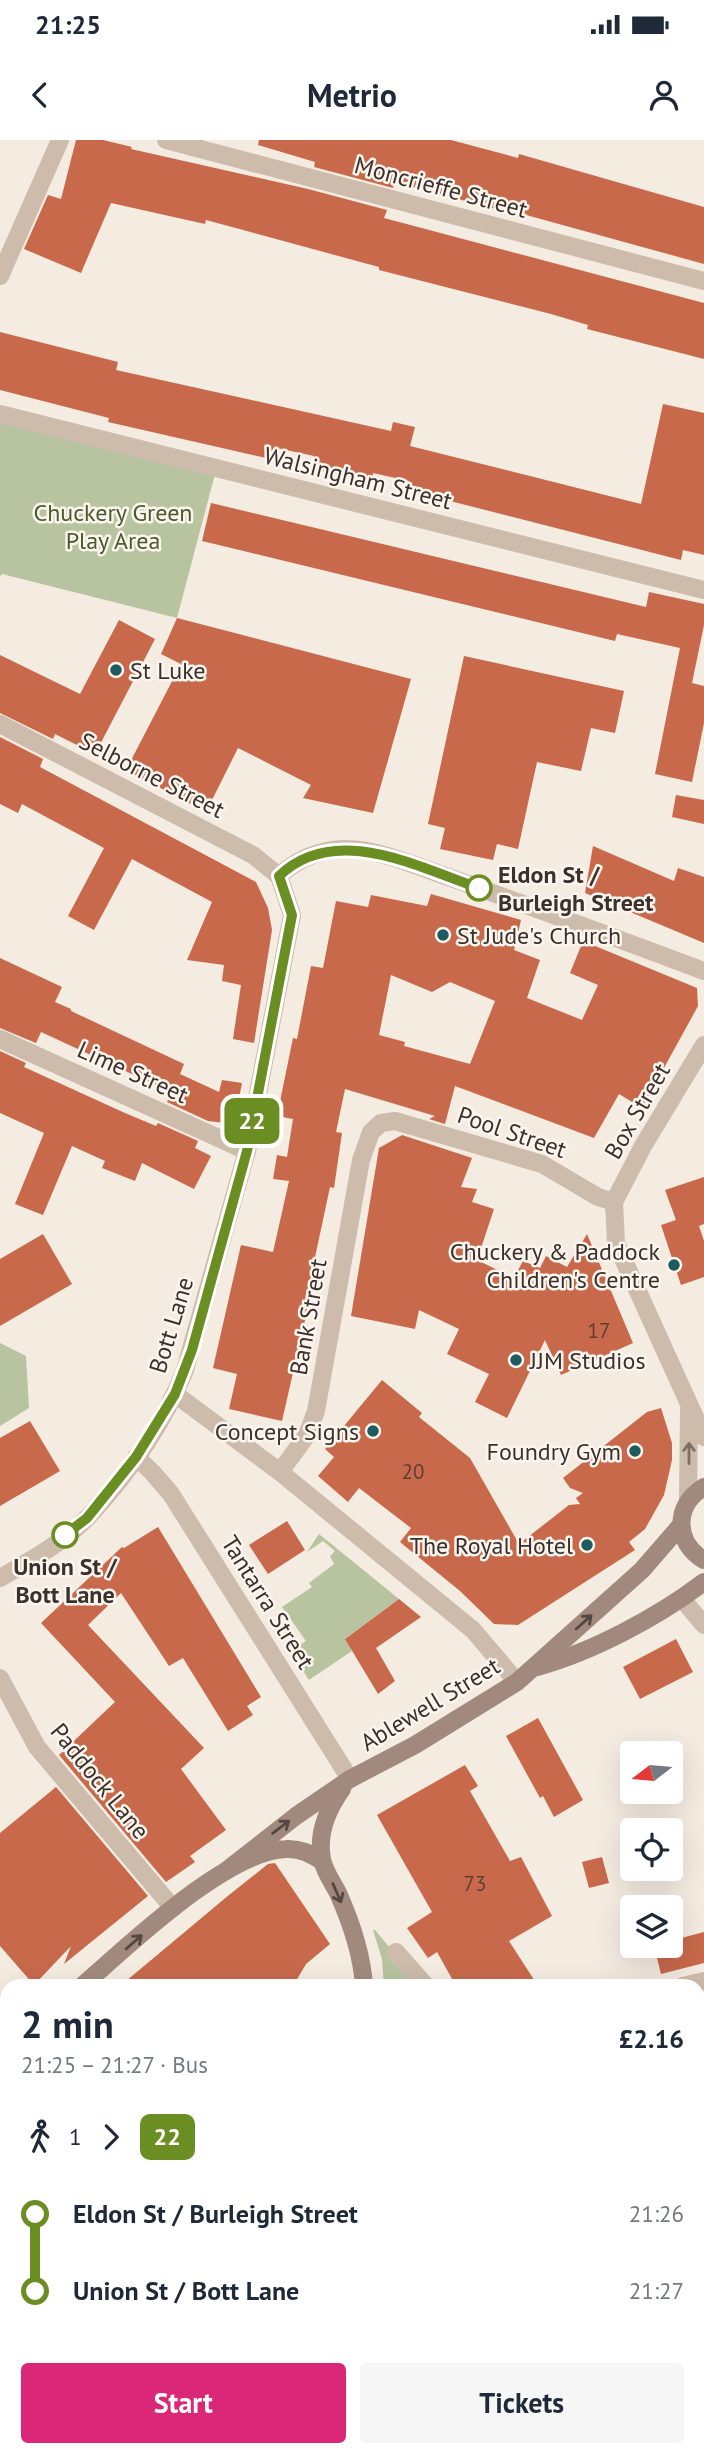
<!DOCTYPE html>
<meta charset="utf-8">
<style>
:root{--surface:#fff;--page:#f6f6f7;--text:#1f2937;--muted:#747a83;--accent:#db2777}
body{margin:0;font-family:"PT Sans",sans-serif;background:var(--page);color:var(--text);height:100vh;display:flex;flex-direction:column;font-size:26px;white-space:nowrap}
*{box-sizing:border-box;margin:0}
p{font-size:23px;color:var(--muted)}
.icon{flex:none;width:38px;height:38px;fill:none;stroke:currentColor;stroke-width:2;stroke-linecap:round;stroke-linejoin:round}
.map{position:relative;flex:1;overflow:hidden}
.panel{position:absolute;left:0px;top:1839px;width:705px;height:478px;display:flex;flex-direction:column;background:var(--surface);border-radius:21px 21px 0 0;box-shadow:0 7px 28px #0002}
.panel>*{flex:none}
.badge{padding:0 14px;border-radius:10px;font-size:24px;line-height:46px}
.needle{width:46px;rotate:254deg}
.controls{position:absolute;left:620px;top:1601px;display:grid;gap:14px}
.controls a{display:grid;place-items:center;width:63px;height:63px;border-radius:7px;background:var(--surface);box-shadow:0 7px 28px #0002;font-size:35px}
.map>.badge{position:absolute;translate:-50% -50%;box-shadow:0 0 0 4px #fff}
.legs{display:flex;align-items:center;gap:10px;height:77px;padding:0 21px;font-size:23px}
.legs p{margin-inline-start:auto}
.overview{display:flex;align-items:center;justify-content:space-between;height:119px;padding:0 21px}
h1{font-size:38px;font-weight:700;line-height:52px}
.button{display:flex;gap:14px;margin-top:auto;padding:14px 21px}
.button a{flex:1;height:80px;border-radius:7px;background:var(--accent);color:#fff;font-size:28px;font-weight:700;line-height:80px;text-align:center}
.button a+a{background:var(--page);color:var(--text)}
ul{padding:0 21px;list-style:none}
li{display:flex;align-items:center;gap:24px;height:77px;font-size:26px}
li i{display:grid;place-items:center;width:10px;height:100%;margin:0 9px;background:currentColor}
li i::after{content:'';width:18px;height:18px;margin:-9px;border:5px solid;border-radius:50%;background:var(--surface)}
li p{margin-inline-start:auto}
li:first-child i{background:linear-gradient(#0000 50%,currentColor 0)}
li:last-child i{background:linear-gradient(currentColor 50%,#0000 0)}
.status{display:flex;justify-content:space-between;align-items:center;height:49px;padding:0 35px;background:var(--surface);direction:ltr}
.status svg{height:19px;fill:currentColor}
header{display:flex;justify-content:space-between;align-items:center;height:91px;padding:0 21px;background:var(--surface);font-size:32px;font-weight:700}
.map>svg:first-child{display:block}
</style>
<div class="status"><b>21:25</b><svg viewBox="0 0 49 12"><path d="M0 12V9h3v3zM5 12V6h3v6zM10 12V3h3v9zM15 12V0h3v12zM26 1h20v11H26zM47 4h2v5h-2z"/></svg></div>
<header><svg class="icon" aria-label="back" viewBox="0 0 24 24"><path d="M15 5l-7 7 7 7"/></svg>Metrio<svg class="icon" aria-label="person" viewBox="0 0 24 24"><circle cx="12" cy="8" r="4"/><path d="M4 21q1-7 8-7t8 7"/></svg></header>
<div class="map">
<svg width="704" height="2316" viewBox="0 0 704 2316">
<rect width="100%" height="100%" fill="#f4ebe1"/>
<g fill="#b8c4a0">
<path d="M0,281L215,334L177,478L2,434L0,437Z"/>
<path d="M0,1203L26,1216L29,1268L0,1286Z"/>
<path d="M319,1394L399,1459L346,1498L352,1511L309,1540L290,1511L306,1501L282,1467L312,1447L309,1443L334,1424L330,1416L335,1411L323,1401L307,1412Z"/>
<path d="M373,1790H375L395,1814L390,1819L415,1846H384L382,1819Z"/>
<path d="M704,1854V1965L698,1966V1855Z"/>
<path d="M698,2144H704V2288L698,2286Z"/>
</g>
<g fill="#c8694b" fill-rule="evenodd">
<path d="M76,0H103L132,7L131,9L308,49L387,70L384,78L704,163V219L587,189L588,185L551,174L379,130V127L206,80L205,84L111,63L81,133L24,109L48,55L61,59Z"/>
<path d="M259,0H451L518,18L519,14L704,67V124L497,67L496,69L394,42L393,48L314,27L315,22L258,5Z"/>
<path d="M0,192L118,222L116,230L391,291L393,282L415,287L410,306L641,364L663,264L704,273V415L683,410L681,420L407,350L409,341L373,333L371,342L311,328L314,316L277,308L275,320L108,282L109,278L0,250Z"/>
<path d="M211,363L646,467L649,452L704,464V485L692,543L704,546V583L692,642L655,634L680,508L617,494L615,501L202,401Z"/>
<path d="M177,478L411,539L373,673L303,658L311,645L238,608L206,672L126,630L181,524L161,514Z"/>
<path d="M119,480L155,499L95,614L55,594L53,599L0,573V515L80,554Z"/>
<path d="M464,516L624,551L615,593L591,588L581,631L537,622L518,709L497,704L493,720L440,709L445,688L428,684Z"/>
<path d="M0,597L43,619L40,627L256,742L268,768L272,790L254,903L233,899L241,845L222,841L224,825L187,820L212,762L132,719L94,790L68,776L104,708L22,664L18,673L0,664Z"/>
<path d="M676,655L704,660V684L672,677Z"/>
<path d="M593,706L674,741L678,728L704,737V803L585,753Z"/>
<path d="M431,754L521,780L514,810L540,820L527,858L582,880L598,845L570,833L583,801L697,848L698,866L642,968L619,954L594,998L455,946L445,984L429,979L435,976L345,949L336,992L342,993L334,1048L330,1047L314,1122L318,1123L282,1281L229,1269L237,1234L213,1228L241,1105L273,1112L289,1041L273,1039L277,1015L287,1017L293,979L277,976L293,898L297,899L311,826L323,828L336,761L368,767L371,755L427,766ZM391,835L432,852L450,842L495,861L470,924L404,906L405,902L379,895Z"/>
<path d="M0,818L62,847L55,862L71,869V871L184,924L180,934L219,952L222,940L242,943L234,984L208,981L167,962L171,952L41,892L36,903L0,888Z"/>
<path d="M0,911L26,923L24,927L125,973L156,986L158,983L198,1001L195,1008L211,1016L194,1049L142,1023L135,1041L102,1028L105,1021L72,1006L43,1075L15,1064L44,993L0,973Z"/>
<path d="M402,995L472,1018L461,1047L477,1049L472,1062L494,1069L477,1120L514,1138L523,1121L540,1128L546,1116L567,1127L587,1094L633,1203L561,1235L545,1200L507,1278L475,1262L489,1234L447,1214L459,1189L419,1170L415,1189L351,1176L379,1008Z"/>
<path d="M704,1037V1084L699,1086L704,1101V1137L681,1145L661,1085L676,1080L665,1050Z"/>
<path d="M43,1094L72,1144L0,1186V1119Z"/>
<path d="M382,1240L422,1273L419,1277L470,1318L519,1404L569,1365L580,1364L576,1358L583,1353L570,1348L563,1338L647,1272L661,1268L672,1303V1320L664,1355L645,1389L629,1402L635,1410L518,1485L494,1484L460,1451L400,1402L411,1388L359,1348L348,1362L318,1336L334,1317L325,1309Z"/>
<path d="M30,1281L60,1331L0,1366V1298Z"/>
<path d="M287,1381L305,1410L268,1434L249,1405Z"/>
<path d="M158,1387L261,1557L247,1566L253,1575L228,1591L183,1518L169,1526L121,1453L88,1485L204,1608L181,1629L226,1690L190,1716L195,1722L166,1742L59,1615L115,1562L41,1483L122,1407L124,1408Z"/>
<path d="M399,1459L421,1477L376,1508L395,1541L378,1554L345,1499Z"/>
<path d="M676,1499L693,1532L640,1559L623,1527Z"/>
<path d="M538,1578L583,1660L554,1677L543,1656L540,1658L506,1596Z"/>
<path d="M465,1625L478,1646L470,1651L510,1721L521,1717L552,1776L509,1801L538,1846H456L437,1812L428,1818L407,1788L432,1772L377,1675Z"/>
<path d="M56,1647L148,1756L64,1824L71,1806L34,1845L0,1806V1693Z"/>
<path d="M602,1717L609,1743L589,1748L582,1722Z"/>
<path d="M275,1723L330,1804L306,1824L293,1846H120L229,1755L268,1724Z"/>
<path d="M704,1792V1823L661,1834L654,1806H670V1801Z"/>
</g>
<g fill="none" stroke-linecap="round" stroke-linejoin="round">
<g stroke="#cdbbac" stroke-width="18">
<path d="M166,0L704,141"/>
<path d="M0,136L60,0"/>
<path d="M0,274L704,450"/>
<path d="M0,584L253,715L279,736"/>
<path d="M279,736C297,719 321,709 346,709C380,709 421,728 454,739C538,769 621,800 704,831"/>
<path d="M0,899L247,1011"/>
<path d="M704,905L643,1006L614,1062L616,1103L704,1297"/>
<path d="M175,1254L280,1332L473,1490L517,1542"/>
<path d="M136,1317L152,1332L171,1354L350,1639"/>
<path d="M280,1332L307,1295L316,1271L361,1020L371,992L381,983L395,981L542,1024L598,1057L614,1062"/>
<path d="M688,1360L689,1270"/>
<path d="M0,1438C30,1421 64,1402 88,1377C127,1335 164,1283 185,1230L247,1011L292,775L279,736"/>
<path d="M682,1459L704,1485"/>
<path d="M0,1538L37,1607L173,1768"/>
<path d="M396,1812L426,1846"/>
<path d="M683,1846L704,1841"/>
<path d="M698,2222L704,2220"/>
<path d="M0,2313L8,2316"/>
</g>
<g stroke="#a18a7d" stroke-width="18">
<path d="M704,1347C674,1365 674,1402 704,1420"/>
<path d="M537,1527C592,1512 658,1477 704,1442"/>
<path d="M342,1649C327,1670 317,1693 322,1719C324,1731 333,1743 338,1753C351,1782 362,1815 364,1846"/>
<path d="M227,1730L296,1676L350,1639L415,1605L517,1542L642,1430L681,1385"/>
<path d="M82,1846C128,1806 226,1711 286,1709C300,1708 311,1714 322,1721"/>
<path d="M0,1934L7,1927"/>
<path d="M0,2068L7,2070"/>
<path d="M698,2304L704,2306"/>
</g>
</g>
<defs><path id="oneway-shaft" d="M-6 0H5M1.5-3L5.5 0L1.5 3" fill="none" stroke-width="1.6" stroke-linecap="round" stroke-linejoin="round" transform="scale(1.75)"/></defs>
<use stroke="#7d6f65" href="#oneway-shaft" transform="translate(689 1313) rotate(-90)"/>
<g stroke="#544640">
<use href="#oneway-shaft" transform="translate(584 1482) rotate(-42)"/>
<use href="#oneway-shaft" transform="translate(281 1687) rotate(-37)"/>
<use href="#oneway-shaft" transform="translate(337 1753) rotate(66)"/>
<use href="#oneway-shaft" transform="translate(134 1802) rotate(-41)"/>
</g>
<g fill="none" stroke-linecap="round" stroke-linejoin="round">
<defs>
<path id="line-1" d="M65,1395L87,1378L136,1317L175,1254L192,1210L247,1011L292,775L279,736C335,682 417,727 479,748"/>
</defs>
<use href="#line-1" stroke="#fff" stroke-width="16"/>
<use href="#line-1" stroke="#6b8e23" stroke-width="10"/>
</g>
<g fill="#1f5a5e" stroke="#fbf5ee" stroke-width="2.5">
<circle cx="116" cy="530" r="7"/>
<circle cx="443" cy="795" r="7"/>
<circle cx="674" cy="1125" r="7"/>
<circle cx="516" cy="1220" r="7"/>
<circle cx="373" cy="1291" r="7"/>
<circle cx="635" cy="1311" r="7"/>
<circle cx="587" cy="1405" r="7"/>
</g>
<g fill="#fff" stroke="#6b8e23" stroke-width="3.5">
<circle cx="479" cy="748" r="12"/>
<circle cx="65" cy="1395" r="12"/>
</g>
<g text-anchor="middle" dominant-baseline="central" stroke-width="5" stroke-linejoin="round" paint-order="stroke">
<g font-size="21" fill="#5e3e33">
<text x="599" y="1190">17</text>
<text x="413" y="1331">20</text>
<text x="475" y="1743">73</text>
</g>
<g font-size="24" fill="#3b302b" stroke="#fbf5ee">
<text transform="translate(441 47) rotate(15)">Moncrieffe Street</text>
<text transform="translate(358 338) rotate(14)">Walsingham Street</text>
<text transform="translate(152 635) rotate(27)">Selborne Street</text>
<text transform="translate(133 932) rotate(24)">Lime Street</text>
<text transform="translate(637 971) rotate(-60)">Box Street</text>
<text transform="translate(512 992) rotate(19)">Pool Street</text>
<text transform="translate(308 1177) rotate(-80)">Bank Street</text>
<text transform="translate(171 1185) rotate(-73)">Bott Lane</text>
<text transform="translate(268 1462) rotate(58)">Tantarra Street</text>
<text transform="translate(430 1564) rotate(-31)">Ablewell Street</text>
<text transform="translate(100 1641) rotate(51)">Paddock Lane</text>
</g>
<g font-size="24" fill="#4a5a2e" stroke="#fbf5ee">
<text x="113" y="372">Chuckery Green<tspan x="113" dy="28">Play Area</tspan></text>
</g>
<g font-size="24" fill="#3b302b" stroke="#fbf5ee" text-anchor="end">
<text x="130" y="530" text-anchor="start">St Luke</text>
<text x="457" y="795" text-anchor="start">St Jude's Church</text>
<text x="660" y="1111">Chuckery &amp; Paddock<tspan x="660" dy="28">Children's Centre</tspan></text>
<text x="530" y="1220" text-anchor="start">JJM Studios</text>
<text x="359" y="1291">Concept Signs</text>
<text x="621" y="1311">Foundry Gym</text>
<text x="573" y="1405">The Royal Hotel</text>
</g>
<g font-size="24" font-weight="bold" fill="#3b302b" stroke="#fbf5ee" text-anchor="start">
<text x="498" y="734">Eldon St /<tspan x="498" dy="28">Burleigh Street</tspan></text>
<text x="65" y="1426" text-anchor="middle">Union St /<tspan x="65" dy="28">Bott Lane</tspan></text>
</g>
</g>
</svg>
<div class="controls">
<a><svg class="needle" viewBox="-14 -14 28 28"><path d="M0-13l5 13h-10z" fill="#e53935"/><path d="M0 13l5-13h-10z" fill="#747a83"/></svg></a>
<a><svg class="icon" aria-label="locate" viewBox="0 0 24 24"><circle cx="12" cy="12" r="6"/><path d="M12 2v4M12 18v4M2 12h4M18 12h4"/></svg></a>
<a><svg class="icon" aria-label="layers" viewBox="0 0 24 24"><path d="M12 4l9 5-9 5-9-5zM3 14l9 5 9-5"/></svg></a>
</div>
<b class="badge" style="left:252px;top:981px;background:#6b8e23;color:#fff">22</b>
<section class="panel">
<div class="overview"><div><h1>2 min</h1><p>21:25 – 21:27 · Bus</p></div><b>£2.16</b></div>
<div class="legs"><svg class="icon" aria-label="walk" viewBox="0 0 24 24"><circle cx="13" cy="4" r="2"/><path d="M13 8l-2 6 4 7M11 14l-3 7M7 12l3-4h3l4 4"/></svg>1<svg class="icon" aria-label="forward" viewBox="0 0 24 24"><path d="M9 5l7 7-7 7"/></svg><b class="badge" style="background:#6b8e23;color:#fff">22</b></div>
<ul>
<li><i style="color:#6b8e23"></i><b>Eldon St / Burleigh Street</b><p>21:26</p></li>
<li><i style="color:#6b8e23"></i><b>Union St / Bott Lane</b><p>21:27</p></li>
</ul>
<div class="button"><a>Start</a><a>Tickets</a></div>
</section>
</div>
